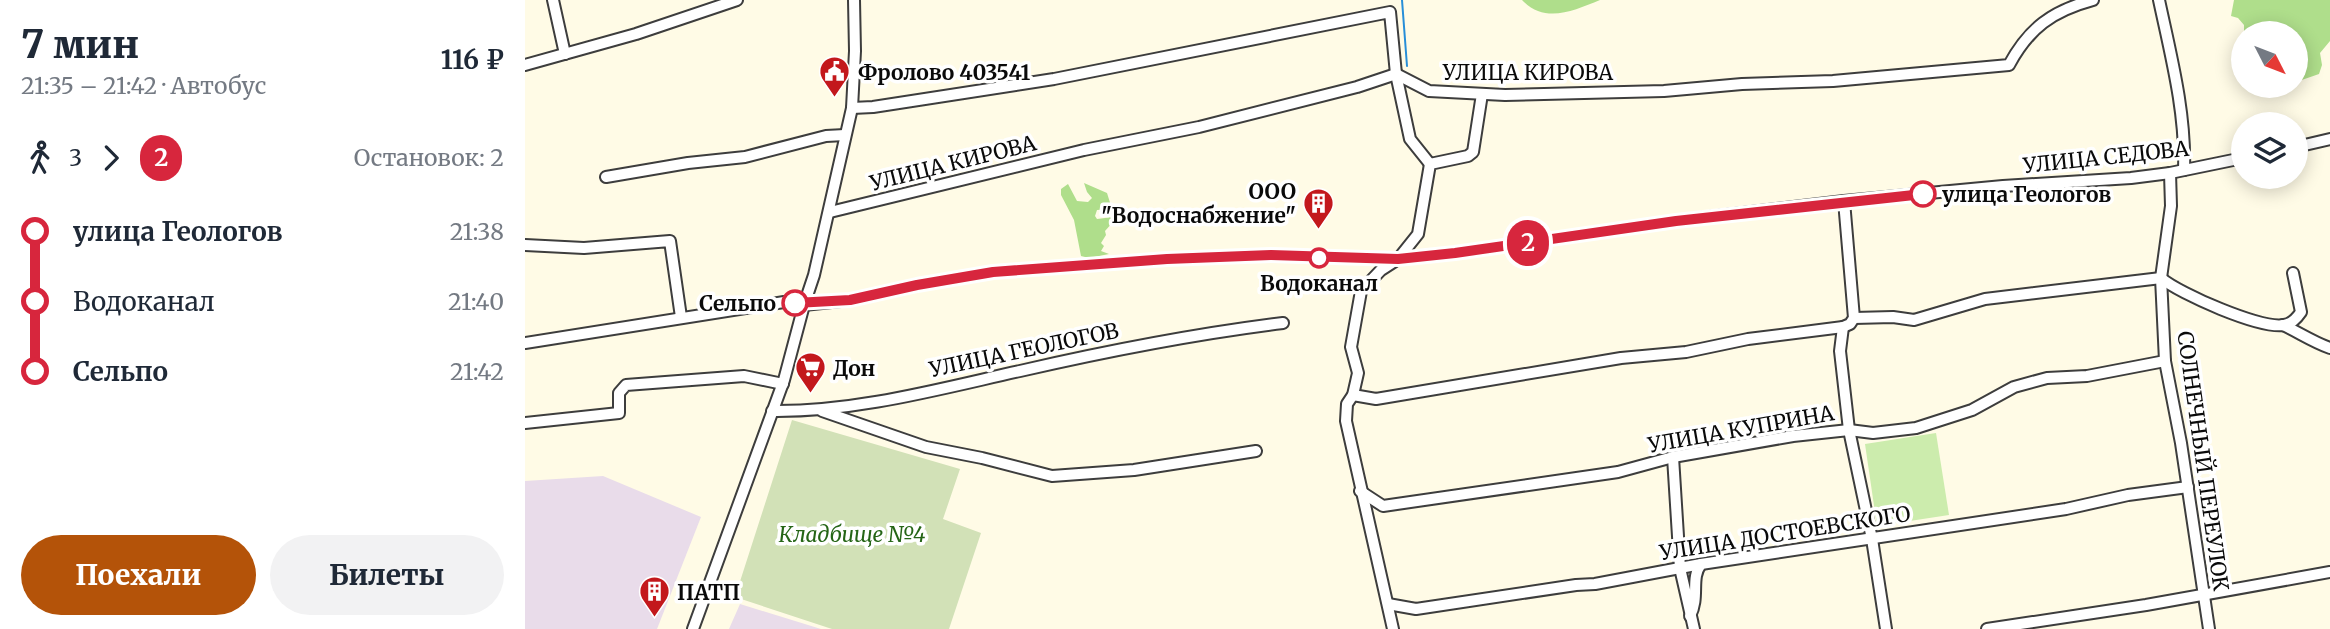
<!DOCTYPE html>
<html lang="ru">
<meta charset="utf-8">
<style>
:root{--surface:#fff;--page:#f2f2f3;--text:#1f2937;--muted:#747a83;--accent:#b45309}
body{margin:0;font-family:Merriweather,serif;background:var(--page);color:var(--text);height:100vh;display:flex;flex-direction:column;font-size:26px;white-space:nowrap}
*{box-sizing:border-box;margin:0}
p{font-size:23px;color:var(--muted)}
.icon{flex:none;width:38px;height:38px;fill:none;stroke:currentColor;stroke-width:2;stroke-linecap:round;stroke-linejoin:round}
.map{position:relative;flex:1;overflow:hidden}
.sheet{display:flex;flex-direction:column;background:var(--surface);width:525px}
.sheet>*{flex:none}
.badge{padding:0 14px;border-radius:23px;font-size:24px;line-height:46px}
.needle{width:46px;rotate:132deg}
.fabs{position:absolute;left:1706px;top:21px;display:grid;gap:14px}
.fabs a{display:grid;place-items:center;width:77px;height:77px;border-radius:50%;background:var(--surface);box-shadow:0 4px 18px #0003;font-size:35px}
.map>.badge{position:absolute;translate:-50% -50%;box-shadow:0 0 0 4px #fff}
.legs{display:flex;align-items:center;gap:10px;height:77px;padding:0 21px;font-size:23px}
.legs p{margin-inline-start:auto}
.summary{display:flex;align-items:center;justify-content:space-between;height:119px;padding:0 21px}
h1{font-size:38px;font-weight:800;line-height:52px}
.button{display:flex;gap:14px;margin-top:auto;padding:14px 21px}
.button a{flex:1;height:80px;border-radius:42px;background:var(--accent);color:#fff;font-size:28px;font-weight:800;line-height:80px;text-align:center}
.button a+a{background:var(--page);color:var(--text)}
ul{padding:0 21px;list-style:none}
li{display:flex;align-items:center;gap:24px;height:70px;font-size:26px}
li i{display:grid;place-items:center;width:10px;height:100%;margin:0 9px;background:currentColor}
li i::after{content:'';width:18px;height:18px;margin:-9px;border:5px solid;border-radius:50%;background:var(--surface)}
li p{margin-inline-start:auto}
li:first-child i{background:linear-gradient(#0000 50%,currentColor 0)}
li:last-child i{background:linear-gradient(currentColor 50%,#0000 0)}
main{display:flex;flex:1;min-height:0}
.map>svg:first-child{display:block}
</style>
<main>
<section class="sheet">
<div class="summary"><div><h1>7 мин</h1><p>21:35 – 21:42 · Автобус</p></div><b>116 ₽</b></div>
<div class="legs"><svg class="icon" aria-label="walk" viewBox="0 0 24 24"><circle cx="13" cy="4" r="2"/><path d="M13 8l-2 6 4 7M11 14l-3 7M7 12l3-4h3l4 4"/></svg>3<svg class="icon" aria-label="forward" viewBox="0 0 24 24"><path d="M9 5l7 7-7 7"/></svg><b class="badge" style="background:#d7263d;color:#fff">2</b><p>Остановок: 2</p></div>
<ul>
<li><i style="color:#d7263d"></i><b>улица Геологов</b><p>21:38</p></li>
<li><i style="color:#d7263d"></i><span>Водоканал</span><p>21:40</p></li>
<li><i style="color:#d7263d"></i><b>Сельпо</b><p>21:42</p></li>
</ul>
<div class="button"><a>Поехали</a><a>Билеты</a></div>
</section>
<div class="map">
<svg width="1805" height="629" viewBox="0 0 1805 629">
<rect width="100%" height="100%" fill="#fffbe6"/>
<g fill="#e9dcea">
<path d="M78,476L176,517L132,629H0V481Z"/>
<path d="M215,604L296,629H204Z"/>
</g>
<path fill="#ccecad" d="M1411,433L1424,515L1352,526L1340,444Z"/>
<g fill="#afde8b">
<path d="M997,0H1075C1048,11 1020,24 997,0Z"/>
<path d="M1709,0H1805V41L1795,53L1797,65L1794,74L1771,82V33H1719V25L1713,18L1706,16Z"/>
<path d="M559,183L582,193L587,209L572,210L570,216L572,219L588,217V222L580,231L581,235L576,243L579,246L576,251L584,254L564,258L556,256L549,220L536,195V189L543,184L552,201L563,202L567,198L562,192Z"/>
</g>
<path fill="#d2e1b7" d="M267,420L435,469L418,519L456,533L424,629H307L210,597Z"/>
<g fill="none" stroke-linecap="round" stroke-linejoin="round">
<path stroke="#278ed8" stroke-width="2" d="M877,0L882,66"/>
<defs>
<g id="minor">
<path d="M28,0L40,54"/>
<path d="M1634,0C1646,56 1661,113 1659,170"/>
<path d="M0,65L111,34L212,0"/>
<path d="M327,108L348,107L529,79L865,12L871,74L885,139L905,164"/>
<path d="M1771,147L1805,139"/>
<path d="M1645,173L1646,206L1636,278L1640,361L1656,443L1684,629"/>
<path d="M81,177L163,163L220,157L301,136L320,135"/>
<path d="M305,212L559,150L674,127L832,87L871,74L904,91L980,95L1139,91L1217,84L1308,81L1484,65C1504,28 1527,11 1568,0"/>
<path d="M0,245L59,248L145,241L156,317"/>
<path d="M1329,318L1368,317L1389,320L1460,299L1636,278C1655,294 1735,329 1759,325C1766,324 1772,318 1776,312L1768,273"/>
<path d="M1758,325C1775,333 1788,342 1805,348"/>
<path d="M1318,327L1315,351L1324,430L1347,539L1361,629"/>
<path d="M0,343L259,302L279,305L325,300L392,285L468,272L642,259L746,255L873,259L930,253L1151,221L1319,201L1478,186L1606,178L1645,173L1718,158"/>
<path d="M828,395L851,399L1096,358L1161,352L1223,339L1318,327L1325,324L1329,318L1319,201"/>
<path d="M247,411C331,412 414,389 495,371C582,351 669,334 758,323"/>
<path d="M297,411L401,447L457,458L527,476L609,470L731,451"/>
<path d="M0,423L94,413V393L101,385L219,376L258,384"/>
<path d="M1148,457L1155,568L1169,629"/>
<path d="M835,491L858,506L1093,472L1148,457L1268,436L1324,430L1348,433L1391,428L1447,410L1489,387L1522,378L1562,376L1640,361"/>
<path d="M863,604L891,609L1051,585L1070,584L1176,564L1541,509L1603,495L1663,487"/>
<path d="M1165,616C1175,596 1165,579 1176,564"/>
<path d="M168,629L259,380L279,305L289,275L327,108L330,51L329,0"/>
<path d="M868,629L821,421L822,404L828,395L833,373L826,347L836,291L856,270L873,259L893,234L905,164L943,156L948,152L957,94"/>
<path d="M1462,629L1621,605L1805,572"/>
</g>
</defs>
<use href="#minor" stroke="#3d3d3d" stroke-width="14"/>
<use href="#minor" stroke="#fff" stroke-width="10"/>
</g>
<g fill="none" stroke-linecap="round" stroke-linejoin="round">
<defs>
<path id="line-1" d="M270,303L325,300L392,285L468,272L642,259L746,255L873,259L930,253L1151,221L1398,194"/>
</defs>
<use href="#line-1" stroke="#fff" stroke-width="16"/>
<use href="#line-1" stroke="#d7263d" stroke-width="10"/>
</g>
<defs>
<symbol id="civic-pin" viewBox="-11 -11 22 30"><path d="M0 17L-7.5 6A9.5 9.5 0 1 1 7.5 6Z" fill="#c3181c" stroke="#fff"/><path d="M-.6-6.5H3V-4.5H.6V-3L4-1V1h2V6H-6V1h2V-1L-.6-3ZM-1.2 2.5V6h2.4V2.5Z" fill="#fff"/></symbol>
<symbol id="building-pin" viewBox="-11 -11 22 30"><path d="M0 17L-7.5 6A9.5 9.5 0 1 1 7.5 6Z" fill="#c3181c" stroke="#fff"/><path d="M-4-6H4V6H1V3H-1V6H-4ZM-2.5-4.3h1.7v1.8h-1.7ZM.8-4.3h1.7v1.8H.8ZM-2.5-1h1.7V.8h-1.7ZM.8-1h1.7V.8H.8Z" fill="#fff"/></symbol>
<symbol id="supermarket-pin" viewBox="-11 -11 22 30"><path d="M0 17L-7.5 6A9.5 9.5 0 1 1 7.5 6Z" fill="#c3181c" stroke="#fff"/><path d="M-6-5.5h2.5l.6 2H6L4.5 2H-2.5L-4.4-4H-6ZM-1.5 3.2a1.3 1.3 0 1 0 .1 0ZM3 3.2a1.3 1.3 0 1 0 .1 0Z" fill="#fff"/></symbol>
</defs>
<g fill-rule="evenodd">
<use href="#civic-pin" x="292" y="54" width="35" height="47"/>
<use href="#building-pin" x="776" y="186" width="35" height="47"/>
<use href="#supermarket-pin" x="268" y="350" width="35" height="47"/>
<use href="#building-pin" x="112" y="574" width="35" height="47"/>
</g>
<g fill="#fff" stroke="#d7263d" stroke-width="3.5">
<circle cx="1398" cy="194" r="12"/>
<circle cx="794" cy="258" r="9"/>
<circle cx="270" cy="303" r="12"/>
</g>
<g text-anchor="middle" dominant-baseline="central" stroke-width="7" stroke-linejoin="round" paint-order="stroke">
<g font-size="21" font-weight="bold" fill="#0a0a0a" stroke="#fff" text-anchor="start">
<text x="333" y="72">Фролово 403541</text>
<text x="771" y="191" text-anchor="end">ООО<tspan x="771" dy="24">"Водоснабжение"</tspan></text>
<text x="308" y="368">Дон</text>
<text x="152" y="592">ПАТП</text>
</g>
<g font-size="21" fill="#0a0a0a" stroke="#fff">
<text x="1003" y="72">УЛИЦА КИРОВА</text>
<text transform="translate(1581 157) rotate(-6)">УЛИЦА СЕДОВА</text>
<text transform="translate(428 163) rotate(-14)">УЛИЦА КИРОВА</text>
<text transform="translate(499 350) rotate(-12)">УЛИЦА ГЕОЛОГОВ</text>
<text transform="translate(1216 429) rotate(-10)">УЛИЦА КУПРИНА</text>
<text transform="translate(1678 461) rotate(82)">СОЛНЕЧНЫЙ ПЕРЕУЛОК</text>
<text transform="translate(1260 533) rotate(-9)">УЛИЦА ДОСТОЕВСКОГО</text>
</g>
<g font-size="21" font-weight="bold" fill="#0a0a0a" stroke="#fff" text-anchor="start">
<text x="1417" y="194">улица Геологов</text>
<text x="794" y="283" text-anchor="middle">Водоканал</text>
<text x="251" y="303" text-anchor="end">Сельпо</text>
</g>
<g font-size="21" font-style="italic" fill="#256516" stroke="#fff">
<text x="327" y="534">Кладбище №4</text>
</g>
</g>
</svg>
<div class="fabs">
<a><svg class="needle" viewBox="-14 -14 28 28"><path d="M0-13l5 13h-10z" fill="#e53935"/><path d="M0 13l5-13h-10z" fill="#747a83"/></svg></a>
<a><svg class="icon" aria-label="layers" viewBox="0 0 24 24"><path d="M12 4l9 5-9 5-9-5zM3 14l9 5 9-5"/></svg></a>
</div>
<b class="badge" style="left:1003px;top:243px;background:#d7263d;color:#fff">2</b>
</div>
</main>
